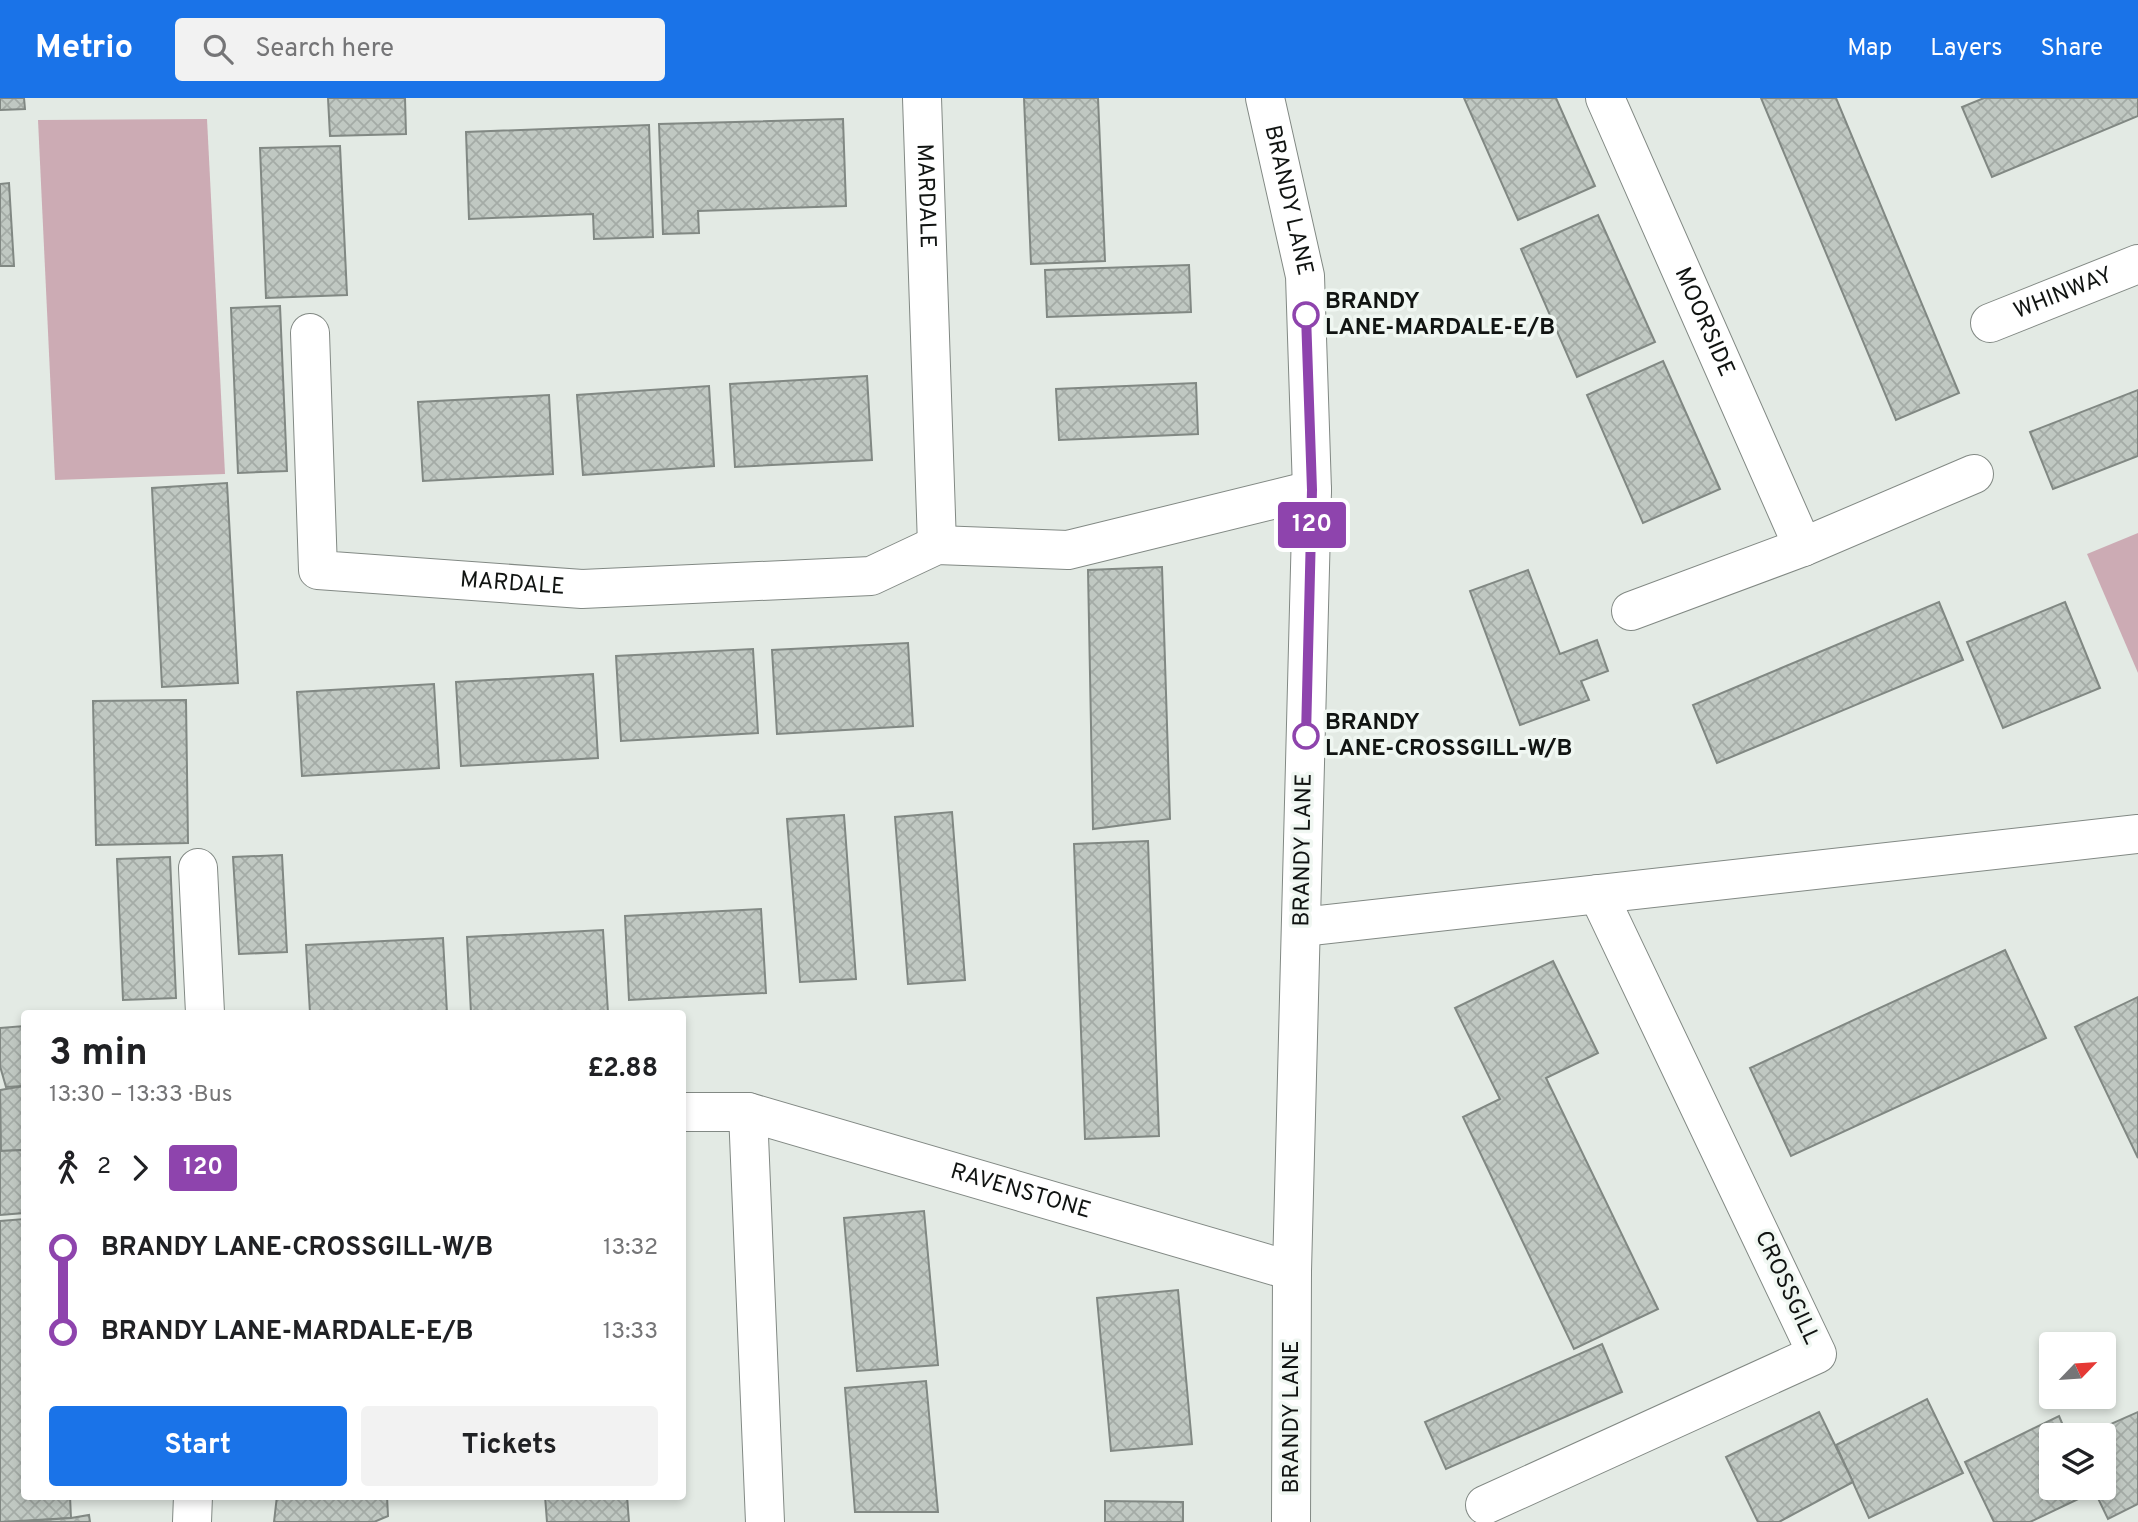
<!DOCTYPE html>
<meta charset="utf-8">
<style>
:root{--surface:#fff;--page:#f2f2f2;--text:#202124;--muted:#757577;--accent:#1a73e8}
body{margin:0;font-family:Overpass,sans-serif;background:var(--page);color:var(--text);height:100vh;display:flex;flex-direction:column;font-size:26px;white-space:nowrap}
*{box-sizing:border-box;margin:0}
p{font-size:23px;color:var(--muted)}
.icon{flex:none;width:38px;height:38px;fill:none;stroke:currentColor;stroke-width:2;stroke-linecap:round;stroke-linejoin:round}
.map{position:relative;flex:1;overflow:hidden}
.side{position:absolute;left:21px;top:912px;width:665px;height:490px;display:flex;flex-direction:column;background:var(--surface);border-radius:7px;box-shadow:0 4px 10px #0003}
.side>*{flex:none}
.badge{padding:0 14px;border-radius:5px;font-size:24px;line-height:46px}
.needle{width:46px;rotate:65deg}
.controls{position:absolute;left:2039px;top:1234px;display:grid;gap:14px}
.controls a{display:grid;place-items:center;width:77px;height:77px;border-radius:7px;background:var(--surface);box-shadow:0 4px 10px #0003;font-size:35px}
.map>.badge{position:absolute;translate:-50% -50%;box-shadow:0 0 0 4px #fff}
.legs{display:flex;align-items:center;gap:10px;height:77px;padding:0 28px;font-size:23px}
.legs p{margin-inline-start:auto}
.summary{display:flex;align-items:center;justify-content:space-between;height:119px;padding:0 28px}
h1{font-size:38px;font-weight:700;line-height:52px}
.primary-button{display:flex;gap:14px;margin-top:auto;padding:14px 28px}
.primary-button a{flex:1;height:80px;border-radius:7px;background:var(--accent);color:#fff;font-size:28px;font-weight:700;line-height:80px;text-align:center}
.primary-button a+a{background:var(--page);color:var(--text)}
ul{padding:0 28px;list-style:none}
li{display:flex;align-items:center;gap:24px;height:84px;font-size:26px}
li i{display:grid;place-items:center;width:10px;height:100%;margin:0 9px;background:currentColor}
li i::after{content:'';width:18px;height:18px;margin:-9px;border:5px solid;border-radius:50%;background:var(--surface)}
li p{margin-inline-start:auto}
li:first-child i{background:linear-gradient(#0000 50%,currentColor 0)}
li:last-child i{background:linear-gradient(currentColor 50%,#0000 0)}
header{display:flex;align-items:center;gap:42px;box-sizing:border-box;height:98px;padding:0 35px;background:var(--accent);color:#fff}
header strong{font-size:33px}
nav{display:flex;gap:38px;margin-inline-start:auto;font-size:24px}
.search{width:490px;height:63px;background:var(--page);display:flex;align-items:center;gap:18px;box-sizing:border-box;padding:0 24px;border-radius:7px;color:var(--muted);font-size:26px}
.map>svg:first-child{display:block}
</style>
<header>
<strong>Metrio</strong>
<div class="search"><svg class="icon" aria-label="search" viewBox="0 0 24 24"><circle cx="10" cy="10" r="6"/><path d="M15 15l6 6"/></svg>Search here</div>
<nav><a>Map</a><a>Layers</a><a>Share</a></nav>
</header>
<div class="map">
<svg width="2138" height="1424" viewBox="0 0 2138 1424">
<defs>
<pattern id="building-cross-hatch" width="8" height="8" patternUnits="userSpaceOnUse" patternTransform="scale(1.75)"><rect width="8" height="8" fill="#c0c8c2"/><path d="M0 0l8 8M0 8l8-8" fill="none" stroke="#a4aba6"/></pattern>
</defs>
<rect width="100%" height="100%" fill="#e3eae4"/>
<g fill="#ccabb4">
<path d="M207,21L225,376L55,382L38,22Z"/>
<path d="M2138,435V575L2087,456Z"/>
</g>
<g fill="url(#building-cross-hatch)" stroke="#818883" stroke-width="2">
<path d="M0,0H24L25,11L0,12Z"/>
<path d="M328,0H405L406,36L330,38Z"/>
<path d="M1024,0H1098L1105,163L1031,166Z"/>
<path d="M1464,0H1556L1595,88L1518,122Z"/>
<path d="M1761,0H1836L1959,295L1896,322Z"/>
<path d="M1984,0H2138V18L1992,79L1962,9Z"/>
<path d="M843,21L846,108L698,113L699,135L663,136L659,26Z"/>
<path d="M649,27L653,139L594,141L593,116L469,121L466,34Z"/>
<path d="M340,48L347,197L266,200L260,50Z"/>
<path d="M9,85L14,168H0V86Z"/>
<path d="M1598,117L1655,244L1577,279L1521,151Z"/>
<path d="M1189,167L1191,214L1047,219L1045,172Z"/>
<path d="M280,208L287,373L238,375L231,210Z"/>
<path d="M1663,263L1720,391L1643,425L1587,297Z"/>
<path d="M867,278L872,362L735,369L730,286Z"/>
<path d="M1196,285L1198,336L1059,342L1056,291Z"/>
<path d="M709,288L714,368L583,377L577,297Z"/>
<path d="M2138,292V358L2053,391L2030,334Z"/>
<path d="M549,297L553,376L423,383L418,304Z"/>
<path d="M227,385L238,585L162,589L152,390Z"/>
<path d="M1162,469L1170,721L1093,731L1088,472Z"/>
<path d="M1528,472L1560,556L1597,542L1608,573L1581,583L1589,602L1520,627L1470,493Z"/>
<path d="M1939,504L1963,562L1717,665L1693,607Z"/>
<path d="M2065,504L2100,590L2003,630L1967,544Z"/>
<path d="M908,545L913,628L777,636L772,552Z"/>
<path d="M753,551L758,635L621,643L616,558Z"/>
<path d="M593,576L598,660L461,668L456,584Z"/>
<path d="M434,586L439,670L302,678L297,594Z"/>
<path d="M186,602L188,745L96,747L93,603Z"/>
<path d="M952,714L965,882L908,886L895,719Z"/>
<path d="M844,717L856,881L800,884L787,721Z"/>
<path d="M1148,743L1159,1038L1085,1041L1074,746Z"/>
<path d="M282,757L287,854L239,856L233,759Z"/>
<path d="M170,759L176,900L123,902L117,761Z"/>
<path d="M761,811L766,895L629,902L625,818Z"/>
<path d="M603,832L608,915H471L467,839Z"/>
<path d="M443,840L447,915H310L306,847Z"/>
<path d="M2005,852L2046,940L1791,1058L1750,970Z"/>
<path d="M1553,863L1598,955L1546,980L1658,1211L1574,1251L1463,1019L1500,1001L1455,910Z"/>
<path d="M2138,899V1060L2075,929Z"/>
<path d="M24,928V988L6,989L0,968V930Z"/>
<path d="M24,988V1052L1,1053L0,992Z"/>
<path d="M24,1052V1115L0,1117V1053Z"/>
<path d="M924,1113L938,1267L857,1273L844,1120Z"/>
<path d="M24,1121V1398H70L71,1420L0,1424V1123Z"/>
<path d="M1178,1192L1192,1346L1111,1353L1097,1200Z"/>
<path d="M1602,1246L1622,1294L1446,1371L1425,1324Z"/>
<path d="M926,1283L938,1414H855L845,1290Z"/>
<path d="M1927,1301L1963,1375L1869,1420L1836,1347Z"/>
<path d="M1819,1314L1853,1384L1779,1424H1758L1726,1359Z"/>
<path d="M2138,1314V1406L2108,1421L2093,1390H2104V1337H2086Z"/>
<path d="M2059,1318L2067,1337H2051V1390H2093L2095,1393L2030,1424H1994L1965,1364Z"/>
<path d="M277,1398H387L388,1418L374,1424H274Z"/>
<path d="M545,1398H627L629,1424H547Z"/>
<path d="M1105,1403L1183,1404V1424H1105Z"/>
<path d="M89,1417L90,1424H14L71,1420Z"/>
</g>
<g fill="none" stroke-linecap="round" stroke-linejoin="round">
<defs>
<g id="minor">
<path id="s1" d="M922,0L937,447"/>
<path id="s2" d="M1265,0L1305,178L1312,392L1292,1173L1291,1424"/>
<path id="s3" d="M1605,0L1803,449"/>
<path id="s4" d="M1990,225L2138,166"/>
<path id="s5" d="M310,235L318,472L582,491L871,478L937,447L1068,452L1312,392"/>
<path d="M1631,513L1803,449L1974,376"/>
<path d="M198,770L205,915"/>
<path d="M1302,829L2138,736"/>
<path id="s6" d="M682,1014H748L1292,1173"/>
<path d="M748,1014L765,1424"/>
<path d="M1485,1407L1817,1256L1598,796"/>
<path d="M192,1424L193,1398"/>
</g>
</defs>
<use href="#minor" stroke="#828984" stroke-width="40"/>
<use href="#minor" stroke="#fff" stroke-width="38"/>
</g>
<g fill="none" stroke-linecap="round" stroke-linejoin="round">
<defs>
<path id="line-1" d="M1306,638L1312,392L1306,217"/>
</defs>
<use href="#line-1" stroke="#fff" stroke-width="16"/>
<use href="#line-1" stroke="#8e44ad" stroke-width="10"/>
</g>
<g fill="#fff" stroke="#8e44ad" stroke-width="3.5">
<circle cx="1306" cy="217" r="12"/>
<circle cx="1306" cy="638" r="12"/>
</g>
<g text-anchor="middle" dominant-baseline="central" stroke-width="7" stroke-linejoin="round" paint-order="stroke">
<g font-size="23" fill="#111412" stroke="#f0f7f2">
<text stroke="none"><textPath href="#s1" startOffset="98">MARDALE</textPath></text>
<text stroke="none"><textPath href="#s2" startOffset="105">BRANDY LANE</textPath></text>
<text stroke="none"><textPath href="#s4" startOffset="79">WHINWAY</textPath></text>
<text stroke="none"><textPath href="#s3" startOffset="245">MOORSIDE</textPath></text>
<text stroke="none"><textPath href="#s5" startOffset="432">MARDALE</textPath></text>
<text transform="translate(1304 752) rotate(-89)">BRANDY LANE</text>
<text stroke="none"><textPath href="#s6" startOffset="350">RAVENSTONE</textPath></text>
<text transform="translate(1786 1190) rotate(65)">CROSSGILL</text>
<text transform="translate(1292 1319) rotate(-90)">BRANDY LANE</text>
</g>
<g font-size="23" font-weight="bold" fill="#111412" stroke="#f0f7f2" text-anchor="start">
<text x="1325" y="204">BRANDY<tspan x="1325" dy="26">LANE-MARDALE-E/B</tspan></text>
<text x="1325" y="625">BRANDY<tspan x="1325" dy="26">LANE-CROSSGILL-W/B</tspan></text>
</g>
</g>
</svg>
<div class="controls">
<a><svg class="needle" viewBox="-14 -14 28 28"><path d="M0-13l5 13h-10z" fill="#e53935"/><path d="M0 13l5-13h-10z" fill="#757577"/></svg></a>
<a><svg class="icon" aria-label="layers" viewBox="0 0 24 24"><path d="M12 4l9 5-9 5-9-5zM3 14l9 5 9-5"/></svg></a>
</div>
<b class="badge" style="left:1312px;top:427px;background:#8e44ad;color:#fff">120</b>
<section class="side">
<div class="summary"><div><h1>3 min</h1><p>13:30 – 13:33 · Bus</p></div><b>£2.88</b></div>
<div class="legs"><svg class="icon" aria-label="walk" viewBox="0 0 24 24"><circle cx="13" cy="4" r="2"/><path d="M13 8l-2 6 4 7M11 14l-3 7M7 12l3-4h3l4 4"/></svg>2<svg class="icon" aria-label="forward" viewBox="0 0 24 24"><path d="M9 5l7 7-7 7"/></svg><b class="badge" style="background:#8e44ad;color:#fff">120</b></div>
<ul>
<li><i style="color:#8e44ad"></i><b>BRANDY LANE-CROSSGILL-W/B</b><p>13:32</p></li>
<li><i style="color:#8e44ad"></i><b>BRANDY LANE-MARDALE-E/B</b><p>13:33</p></li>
</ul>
<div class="primary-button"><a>Start</a><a>Tickets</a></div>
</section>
</div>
